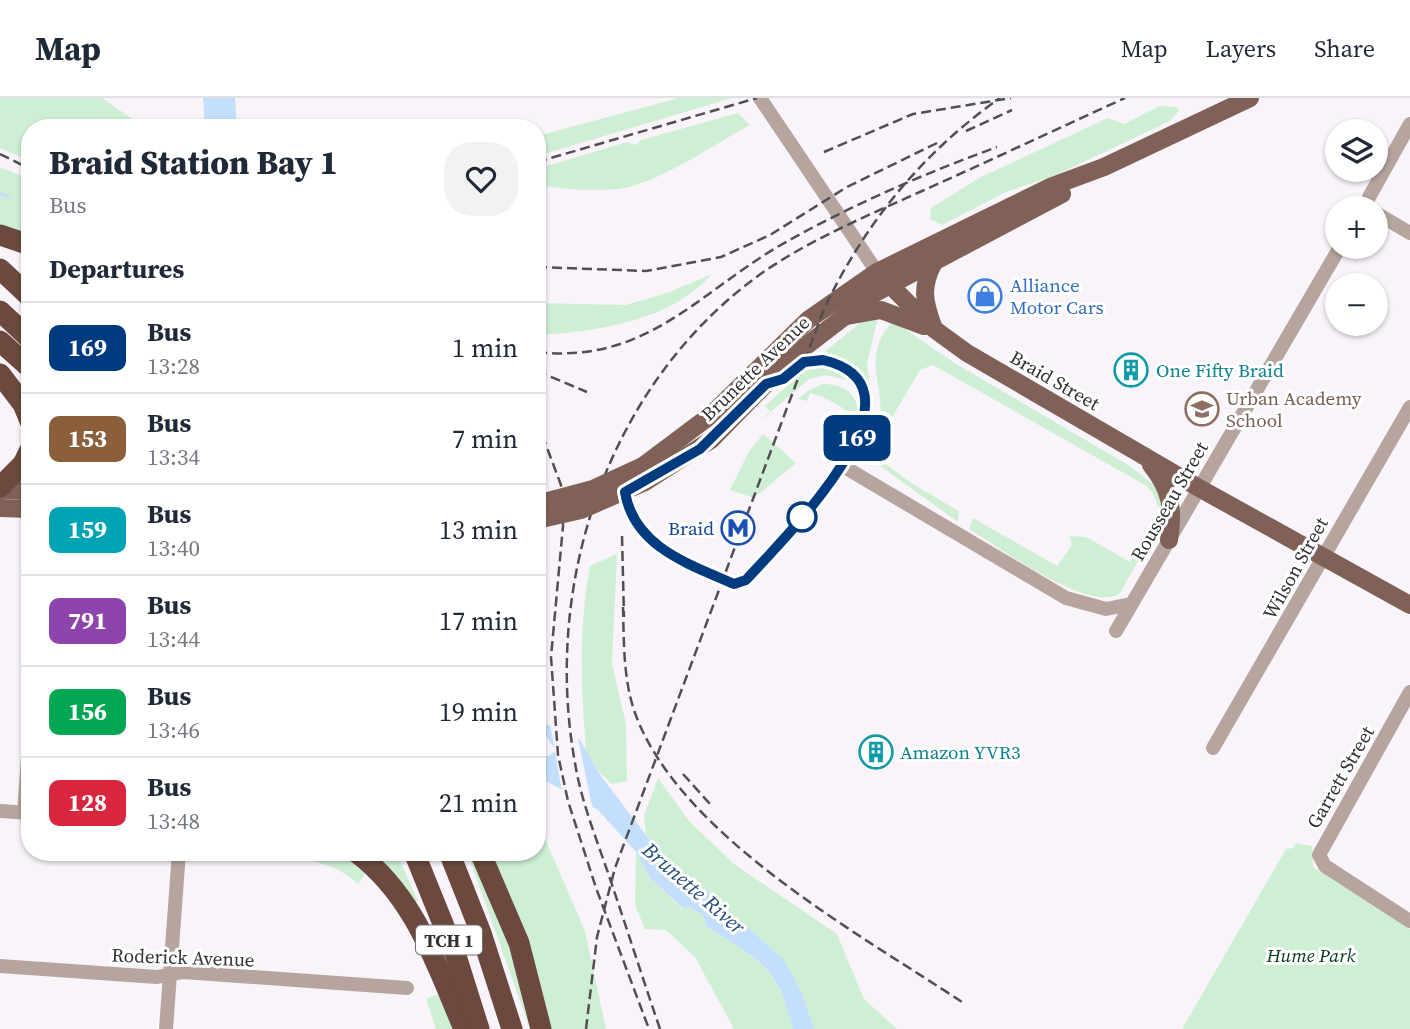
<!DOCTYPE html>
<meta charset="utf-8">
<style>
:root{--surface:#fff;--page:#f2f2f3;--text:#1f2937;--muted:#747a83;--line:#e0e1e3}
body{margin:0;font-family:"Source Serif 4",serif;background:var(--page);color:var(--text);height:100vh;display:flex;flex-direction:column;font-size:26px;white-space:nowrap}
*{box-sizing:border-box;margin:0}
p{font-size:23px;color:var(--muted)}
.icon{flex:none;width:38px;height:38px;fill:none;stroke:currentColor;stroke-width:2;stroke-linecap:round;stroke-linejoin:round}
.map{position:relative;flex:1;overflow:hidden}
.drawer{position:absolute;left:21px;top:21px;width:525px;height:742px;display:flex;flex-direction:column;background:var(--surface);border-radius:28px;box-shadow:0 2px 5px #0004}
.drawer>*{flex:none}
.badge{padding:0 14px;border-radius:10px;font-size:24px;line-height:46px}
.tools{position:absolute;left:1325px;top:21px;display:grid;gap:14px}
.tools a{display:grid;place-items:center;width:63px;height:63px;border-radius:50%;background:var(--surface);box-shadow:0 2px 5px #0004;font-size:35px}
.map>.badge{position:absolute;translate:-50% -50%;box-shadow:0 0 0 4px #fff}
h2{padding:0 28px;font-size:26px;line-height:63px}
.round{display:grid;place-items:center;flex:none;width:74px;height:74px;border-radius:28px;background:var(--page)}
.summary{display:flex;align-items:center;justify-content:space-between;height:119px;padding:0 28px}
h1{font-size:33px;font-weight:800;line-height:52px}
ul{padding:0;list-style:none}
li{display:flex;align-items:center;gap:21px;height:91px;padding:0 28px;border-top:2px solid var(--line)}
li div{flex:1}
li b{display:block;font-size:26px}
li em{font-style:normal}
li .badge{min-width:77px;font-weight:700;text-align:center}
header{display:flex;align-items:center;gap:42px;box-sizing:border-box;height:98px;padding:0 35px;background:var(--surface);border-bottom:2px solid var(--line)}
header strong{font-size:33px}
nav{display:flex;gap:38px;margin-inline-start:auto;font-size:24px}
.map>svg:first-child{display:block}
</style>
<header>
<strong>Map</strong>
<nav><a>Map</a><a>Layers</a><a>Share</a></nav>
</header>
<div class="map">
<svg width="1410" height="931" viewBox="0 0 1410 931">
<rect width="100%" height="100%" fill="#f9f4fa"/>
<g fill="#cfefd5">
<path d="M0,0H102L131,20L132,30H30V63L0,50Z"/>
<path d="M679,0H732L537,58V38Z"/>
<path d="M1159,8L1176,9L1179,13L1170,23L1056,77L1006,94L942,127L930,121L931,110L979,80L1108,20L1124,26Z"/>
<path d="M738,15L750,27C713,47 664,82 624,90C595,95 566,91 537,87V71L627,44L636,47L641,42Z"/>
<path d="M0,69L22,78L30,84V141L0,127Z"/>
<path d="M712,176C671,223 596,234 537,237V205L626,207L670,194Z"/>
<path d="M878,219L867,266L874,320L858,354C859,346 866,338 869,329C882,291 855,265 821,257L861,224Z"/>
<path d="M893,223L956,266L1130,368L1155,388L1164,412L1160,413L1153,395L1145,387L933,267L920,272L881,338L875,339C894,295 855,264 893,223Z"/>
<path d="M808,269L835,270L852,283L826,277L809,281L758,325L770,313L765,308Z"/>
<path d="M823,286C862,286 865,319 849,347L840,343L856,322C843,308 827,300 810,295L807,303L798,301L809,292Z"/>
<path d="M763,336L796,365L754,400L730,392L748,355Z"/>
<path d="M882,342L877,360L913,386L959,413L958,424L872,362L869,351Z"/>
<path d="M1156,418H1163L1120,495C1091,517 997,448 969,431L973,420L1057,468L1072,447L1069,438L1086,439L1130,464Z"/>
<path d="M617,456L612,566L626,626L627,683L612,686L587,662C581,596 578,533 590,468Z"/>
<path d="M658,680L689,723L734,766L837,836L864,901L897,931H814L803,897L719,807L693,781L674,770L646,737L644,718Z"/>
<path d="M537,696L545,741L585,833L606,931H550L527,841L489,754H537Z"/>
<path d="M1296,745L1312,748L1313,769L1410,831V931H1182L1286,751L1293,750Z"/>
<path d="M283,754H344L367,773L358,786C338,766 309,763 283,754Z"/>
<path d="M368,754H396L418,803L413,805Z"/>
<path d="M467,754H473L500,810L530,931Z"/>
<path d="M636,754L650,780L684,812L686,807L703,817L706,828C735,848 765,861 781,893C786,905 788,919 793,931H734L695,859L666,832L645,831L635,807Z"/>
<path d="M439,896L453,931H436L426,901Z"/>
</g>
<g fill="#c4dffd">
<path d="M203,0H235L237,30H205Z"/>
<path d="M537,624L561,630L580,642L601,678L662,758L674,770L693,781L784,862L803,897L814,931H793C788,919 786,905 781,893C765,860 735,848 706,828L703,817L687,808L685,812L650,780L636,754L598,712L537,678V657L548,658L556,653Z"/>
</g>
<path fill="#f9f4fa" d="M550,625L562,627L577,636L593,713L562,694Z"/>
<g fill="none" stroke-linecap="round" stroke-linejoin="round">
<path stroke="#c4dffd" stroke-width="2.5" d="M0,96L9,99"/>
<g stroke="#b6a49e" stroke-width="14">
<path d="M760,0L877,174"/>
<path d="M1363,110L1410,26"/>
<path d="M1376,115L1410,135"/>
<path d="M841,367L1066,500L1106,511L1131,506"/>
<path d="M1116,533L1340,149"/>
<path d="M1410,594L1319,757L1325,768L1410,823"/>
<path d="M1213,650L1410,309"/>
<path d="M0,713L30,715"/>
<path d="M24,715L30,634"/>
<path d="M0,868L157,879L183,874L407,890"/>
<path d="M166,931L179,754"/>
</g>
<g stroke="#7f6157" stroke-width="18">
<path d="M933,166C921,189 924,204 933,228"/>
<path d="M877,174L934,231L967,255L1199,390L1410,507"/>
<path d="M847,218L881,212L924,228"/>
<path d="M1151,367C1171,392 1174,411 1169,442"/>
<path d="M643,368L711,317L808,222L877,174L1050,89L1104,69L1250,0"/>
<path d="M645,384L711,342L793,258L875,195L1062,96"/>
<path d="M0,392L30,393"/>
<path d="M0,410L30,411"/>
</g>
<g stroke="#6b493e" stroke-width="21">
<path d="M0,137L30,147"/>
<path d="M0,171L30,199"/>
<path d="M0,213L30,241"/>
<path d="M0,243L30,270"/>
<path d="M0,276L23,306L30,323"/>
<path d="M0,389L23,366L30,352"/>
<path d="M356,754C415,798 436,866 464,931"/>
<path d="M414,754L456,858L479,931"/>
<path d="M449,754L481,835L512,931"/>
<path d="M480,754L519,845L541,931"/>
</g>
<g stroke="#514f51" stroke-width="2.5" stroke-dasharray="10 5" stroke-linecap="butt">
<path d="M966,33L1012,12"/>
<path d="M824,54L913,16L1011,0"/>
<path d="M0,56L30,71"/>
<path d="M537,64L757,0"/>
<path d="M537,169L646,173L721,159L770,137L847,89L937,45"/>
<path d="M537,254C645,266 696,197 779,148C847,109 923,76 997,49"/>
<path d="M537,273L587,294"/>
<path d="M537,323L561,387L563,428L551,559L558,657L568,703L596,790L649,931"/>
<path d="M622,438L624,519"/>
<path d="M623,509C624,543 623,581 635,615C679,737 858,835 962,904"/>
<path d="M683,676L710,706"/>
<path d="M586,931L597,839L615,770L824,211C865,125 922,55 1000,0"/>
<path d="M660,931C642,878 625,825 607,772C595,737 581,702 575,665C542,484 609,284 762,175C811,141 867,118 922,93C989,63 1057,31 1125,0"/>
</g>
<g stroke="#7f6157" stroke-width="18">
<path d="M537,406L593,391L643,368"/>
<path d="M537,422L581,412L645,384"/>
</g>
</g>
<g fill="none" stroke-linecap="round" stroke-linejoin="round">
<defs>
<path id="line" d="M823,262C940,289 780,444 746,482L734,486C689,466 634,449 625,394L700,351L766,286L783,281L804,264Z"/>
</defs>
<use href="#line" stroke="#fff" stroke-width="16"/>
<use href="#line" stroke="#003b80" stroke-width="10"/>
</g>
<defs>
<symbol id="shop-ring" viewBox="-11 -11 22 22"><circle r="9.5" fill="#fff" stroke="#3f7fe0" stroke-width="1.5"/><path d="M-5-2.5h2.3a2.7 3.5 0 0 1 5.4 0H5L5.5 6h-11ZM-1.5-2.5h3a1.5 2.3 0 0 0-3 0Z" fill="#3f7fe0"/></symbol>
<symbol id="building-ring" viewBox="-11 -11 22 22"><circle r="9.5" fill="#fff" stroke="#0f9aa8" stroke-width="1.5"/><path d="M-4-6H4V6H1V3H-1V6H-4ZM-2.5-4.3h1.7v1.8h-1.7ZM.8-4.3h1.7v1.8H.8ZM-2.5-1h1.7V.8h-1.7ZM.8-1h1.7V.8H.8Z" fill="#0f9aa8"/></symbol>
<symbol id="school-ring" viewBox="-11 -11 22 22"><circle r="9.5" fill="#fff" stroke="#8d6e63" stroke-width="1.5"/><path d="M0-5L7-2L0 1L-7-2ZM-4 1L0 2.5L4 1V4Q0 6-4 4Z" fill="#8d6e63"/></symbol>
<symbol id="metro-ring" viewBox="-11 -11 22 22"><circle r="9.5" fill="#fff" stroke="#1a4fb4" stroke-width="1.5"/><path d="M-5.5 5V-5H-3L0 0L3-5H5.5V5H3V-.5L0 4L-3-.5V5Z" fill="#1a4fb4"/></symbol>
</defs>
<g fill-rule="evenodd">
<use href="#shop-ring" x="966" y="179" width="38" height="38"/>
<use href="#building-ring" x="1112" y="253" width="38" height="38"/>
<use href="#school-ring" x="1183" y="292" width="38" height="38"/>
<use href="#metro-ring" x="719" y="411" width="38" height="38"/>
<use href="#building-ring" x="857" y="635" width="38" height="38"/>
</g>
<circle fill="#fff" stroke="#003b80" stroke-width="3.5" cx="802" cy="419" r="14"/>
<g text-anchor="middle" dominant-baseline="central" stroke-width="6" stroke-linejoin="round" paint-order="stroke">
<rect fill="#fff" stroke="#706e70" stroke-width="2" x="416" y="827.5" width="66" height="29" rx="5"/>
<g font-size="18" font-weight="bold" fill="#323032">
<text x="449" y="842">TCH 1</text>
</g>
<g font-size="19" fill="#366cbe" stroke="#fff" text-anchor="start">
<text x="1010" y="187">Alliance<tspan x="1010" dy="22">Motor Cars</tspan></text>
</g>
<g font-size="19" fill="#323032" stroke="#fff">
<text transform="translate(755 270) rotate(-44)">Brunette Avenue</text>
<text transform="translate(1055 282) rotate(30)">Braid Street</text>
<text transform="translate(1169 403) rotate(-60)">Rousseau Street</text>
<text transform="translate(1295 470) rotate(-61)">Wilson Street</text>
<text transform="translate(1340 679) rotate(-60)">Garrett Street</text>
<text transform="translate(183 859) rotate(2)">Roderick Avenue</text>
</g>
<g font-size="19" fill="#0d838f" stroke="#fff" text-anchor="start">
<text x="1156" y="272">One Fifty Braid</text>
<text x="900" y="654">Amazon YVR3</text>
</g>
<g font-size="19" fill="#785e54" stroke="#fff" text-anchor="start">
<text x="1226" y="300">Urban Academy<tspan x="1226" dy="22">School</tspan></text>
</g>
<g font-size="19" fill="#164399" stroke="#fff" text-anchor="end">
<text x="714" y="430">Braid</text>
</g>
<g font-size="19" font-style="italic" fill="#023a18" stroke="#fff">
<text x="1311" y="857">Hume Park</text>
</g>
<g font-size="21" font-style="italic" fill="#254b73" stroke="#fff">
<text transform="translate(694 790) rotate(41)">Brunette River</text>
</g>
</g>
</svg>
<div class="tools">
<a><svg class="icon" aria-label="layers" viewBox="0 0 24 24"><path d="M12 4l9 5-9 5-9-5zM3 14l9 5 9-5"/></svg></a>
<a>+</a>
<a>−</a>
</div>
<b class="badge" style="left:857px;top:340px;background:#003b80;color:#fff">169</b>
<section class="drawer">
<div class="summary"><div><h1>Braid Station Bay 1</h1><p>Bus</p></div><a class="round"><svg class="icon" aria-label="heart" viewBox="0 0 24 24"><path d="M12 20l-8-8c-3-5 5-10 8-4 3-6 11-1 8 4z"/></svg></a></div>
<h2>Departures</h2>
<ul>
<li><span class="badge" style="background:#003b80;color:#fff">169</span><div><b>Bus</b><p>13:28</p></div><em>1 min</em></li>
<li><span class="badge" style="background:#8b5e3c;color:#fff">153</span><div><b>Bus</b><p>13:34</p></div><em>7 min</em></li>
<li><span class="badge" style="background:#00a3b4;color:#fff">159</span><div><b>Bus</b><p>13:40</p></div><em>13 min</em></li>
<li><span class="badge" style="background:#8e44ad;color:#fff">791</span><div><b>Bus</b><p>13:44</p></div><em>17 min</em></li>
<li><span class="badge" style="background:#00a651;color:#fff">156</span><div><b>Bus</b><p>13:46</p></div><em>19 min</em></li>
<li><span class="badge" style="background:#d7263d;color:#fff">128</span><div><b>Bus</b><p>13:48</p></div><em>21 min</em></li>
</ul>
</section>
</div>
